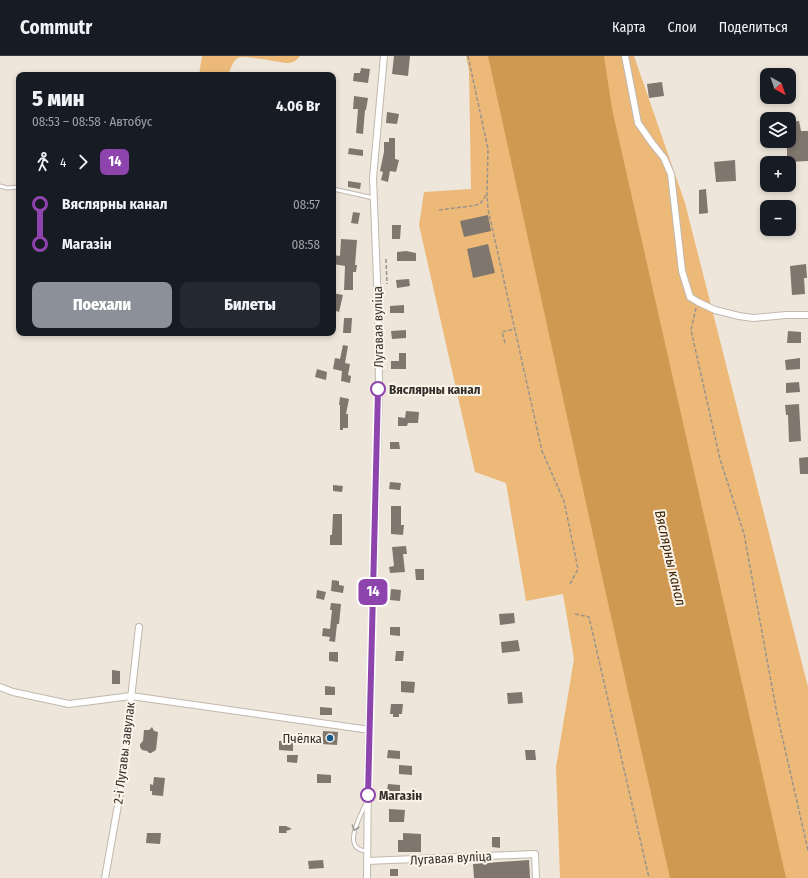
<!DOCTYPE html>
<html lang="ru">
<meta charset="utf-8">
<style>
:root{--surface:#171b24;--page:#242831;--text:#f1f3f6;--muted:#9ea1a6;--line:#363941;--accent:#8c9099}
body{margin:0;font-family:"Fira Sans Condensed",sans-serif;background:var(--page);color:var(--text);height:100vh;display:flex;flex-direction:column;font-size:15px;white-space:nowrap}
*{box-sizing:border-box;margin:0}
p{font-size:13px;color:var(--muted)}
.icon{flex:none;width:22px;height:22px;fill:none;stroke:currentColor;stroke-width:2;stroke-linecap:round;stroke-linejoin:round}
.map{position:relative;flex:1;overflow:hidden}
.panel{position:absolute;left:16px;top:16px;width:320px;height:264px;display:flex;flex-direction:column;background:var(--surface);border-radius:8px;box-shadow:0 2px 6px #0003}
.panel>*{flex:none}
.badge{padding:0 8px;border-radius:6px;font-size:14px;line-height:26px}
.needle{width:26px;rotate:140deg}
.tools{position:absolute;left:760px;top:12px;display:grid;gap:8px}
.tools a{display:grid;place-items:center;width:36px;height:36px;border-radius:8px;background:var(--surface);box-shadow:0 2px 6px #0003;font-size:20px}
.map>.badge{position:absolute;translate:-50% -50%;box-shadow:0 0 0 2px #fff}
.legs{display:flex;align-items:center;gap:6px;height:44px;padding:0 16px;font-size:13px}
.legs p{margin-inline-start:auto}
.head{display:flex;align-items:center;justify-content:space-between;height:68px;padding:0 16px}
h1{font-size:22px;font-weight:800;line-height:30px}
.primary-button{display:flex;gap:8px;margin-top:auto;padding:8px 16px}
.primary-button a{flex:1;height:46px;border-radius:8px;background:var(--accent);color:#fff;font-size:16px;font-weight:800;line-height:46px;text-align:center}
.primary-button a+a{background:var(--page);color:var(--text)}
ul{padding:0 16px;list-style:none}
li{display:flex;align-items:center;gap:14px;height:40px;font-size:15px}
li i{display:grid;place-items:center;width:6px;height:100%;margin:0 5px;background:currentColor}
li i::after{content:'';width:10px;height:10px;margin:-5px;border:3px solid;border-radius:50%;background:var(--surface)}
li p{margin-inline-start:auto}
li:first-child i{background:linear-gradient(#0000 50%,currentColor 0)}
li:last-child i{background:linear-gradient(currentColor 50%,#0000 0)}
header{display:flex;align-items:center;gap:24px;box-sizing:border-box;height:56px;padding:0 20px;background:var(--surface);border-bottom:1px solid var(--line)}
header strong{font-size:19px}
nav{display:flex;gap:22px;margin-inline-start:auto;font-size:14px}
.map>svg:first-child{display:block}
</style>
<header>
<strong>Commutr</strong>
<nav><a>Карта</a><a>Слои</a><a>Поделиться</a></nav>
</header>
<div class="map">
<svg width="808" height="822" viewBox="0 0 808 822">
<rect width="100%" height="100%" fill="#eee6db"/>
<g fill="#ecb979">
<path d="M202,0H300C296,5 293,7 287,7C278,6 248,0 240,1C233,3 231,13 228,19H199Z"/>
<path d="M466,0H634L685,147L808,631V822H560L556,711L574,603L563,538L526,545L506,427L475,416L419,169L424,136L471,133L469,15Z"/>
</g>
<path fill="#cf9952" d="M488,0H604L612,53L786,822H670L604,529Z"/>
<g fill="#7f776e">
<path d="M394,0H410L408,20L392,18Z"/>
<path d="M361,12L370,13L368,27L353,25L354,17H360Z"/>
<path d="M662,26L664,40L649,42L647,28Z"/>
<path d="M354,40L368,42L366,54H365L363,78L356,77L358,53H353Z"/>
<path d="M387,56L399,58L397,68L386,67Z"/>
<path d="M799,65L801,75H808V105L787,106V85H789V66Z"/>
<path d="M389,82H395V103L399,104L396,116L390,115L388,126L381,124L383,116L380,115L384,96V86H389Z"/>
<path d="M349,92L363,94V100L348,98Z"/>
<path d="M775,101H783V107H776Z"/>
<path d="M735,104L736,125L716,126L714,106Z"/>
<path d="M348,125L361,127L360,133L348,131Z"/>
<path d="M706,133L708,157L699,158V134Z"/>
<path d="M353,156L360,157L358,168L351,167Z"/>
<path d="M488,159L491,175L464,181L460,165Z"/>
<path d="M392,169H401L400,183H392Z"/>
<path d="M341,183L357,184L355,209H357L356,216H353V234H344L345,210L333,208V199L340,200Z"/>
<path d="M488,188L495,217L473,222L467,193Z"/>
<path d="M406,195L416,197V205H397V196Z"/>
<path d="M806,208L807,222H804L805,238L792,239L790,210Z"/>
<path d="M409,223L410,230L397,232L396,224Z"/>
<path d="M333,237L343,239L339,256L333,254Z"/>
<path d="M404,249V257H390V250Z"/>
<path d="M344,262H352L351,277H343Z"/>
<path d="M406,274V282L392,283L391,275Z"/>
<path d="M788,275L801,276V287H787Z"/>
<path d="M343,289L348,290L345,307L350,308L348,319L351,320L350,327L341,325L342,315L333,313L335,302L340,303Z"/>
<path d="M399,297H406V313H391V305H399Z"/>
<path d="M800,302V313L786,314L785,304Z"/>
<path d="M317,313L327,316L326,324L315,321Z"/>
<path d="M799,326L800,336L786,337V327Z"/>
<path d="M398,331H411V338L397,337Z"/>
<path d="M340,341L349,343L346,358H348V372H343V374H340V349H339Z"/>
<path d="M799,348L801,385L789,386L788,359H786L785,349Z"/>
<path d="M406,355L419,356L418,367H408L407,370H398V361L405,362Z"/>
<path d="M390,386H399L400,393H390Z"/>
<path d="M808,401V418H800L799,402Z"/>
<path d="M390,426L401,427L400,434L389,433Z"/>
<path d="M333,429L343,430L342,436L333,435Z"/>
<path d="M391,450H401V469H404L403,479L391,478Z"/>
<path d="M333,458H342V489H330V479H332Z"/>
<path d="M406,490L407,498H403L405,516L390,517L389,511L394,510L392,491Z"/>
<path d="M415,513H424V524H416Z"/>
<path d="M332,524L339,525V529L344,530L343,537L331,535Z"/>
<path d="M391,533L401,534L400,545L390,544Z"/>
<path d="M317,534L326,536L324,544L316,542Z"/>
<path d="M331,547L341,548L339,568H337L335,586L329,585L330,581L322,580L323,572L330,573L332,554H330Z"/>
<path d="M514,557L515,567L500,569L499,558Z"/>
<path d="M390,571H400V580L390,579Z"/>
<path d="M518,584L520,595L502,597L501,586Z"/>
<path d="M396,595H404L403,605H395Z"/>
<path d="M329,596H338V606L329,605Z"/>
<path d="M112,614L120,615V628H112Z"/>
<path d="M401,625L415,626L414,637L401,636Z"/>
<path d="M325,630L335,631V639H325Z"/>
<path d="M522,636L523,647L508,648L507,637Z"/>
<path d="M391,648H403L402,658H399V661H393V658H390Z"/>
<path d="M320,651L332,652V659H320Z"/>
<path d="M152,671L154,675L158,676L156,694L151,697H149L147,695L142,694L140,691V688L143,685L144,674H149Z"/>
<path d="M323,675L338,676L337,689L322,688Z"/>
<path d="M279,685H293V695L279,694Z"/>
<path d="M388,694L400,695V703L387,702Z"/>
<path d="M525,694H535L536,704H526Z"/>
<path d="M287,699H298L297,707L287,706Z"/>
<path d="M399,709L412,710V719L399,718Z"/>
<path d="M317,718L331,719V727H317Z"/>
<path d="M154,721L165,722L163,740L152,739V735H150V728L153,729Z"/>
<path d="M388,728L400,729V736L387,735Z"/>
<path d="M389,753L405,754L404,766H389Z"/>
<path d="M279,770H286L292,773L286,775L287,777H279Z"/>
<path d="M147,777H161L160,788L146,787Z"/>
<path d="M403,777L421,778V796H398V784H403Z"/>
<path d="M492,781H500V792L492,791Z"/>
<path d="M323,804L324,812L309,813L308,805Z"/>
<path d="M529,804L530,822H474L473,808Z"/>
<rect x="390" y="813" width="8" height="7"/>
</g>
<g fill="none" stroke-linecap="round" stroke-linejoin="round">
<defs>
<g id="lane">
<path d="M0,130L7,132L19,131"/>
<path d="M333,133L374,142"/>
<path d="M366,747C361,759 340,794 367,795"/>
</g>
<g id="street">
<path d="M625,0L638,67L652,87L664,102L671,118L682,215L690,241L698,246L715,254L739,260L753,262L786,259H808"/>
<path d="M0,631L13,636L69,648L131,640L370,674"/>
<path d="M367,805L535,798L536,822"/>
<path d="M105,822L121,732L139,571"/>
<path d="M367,822L368,714L379,332L378,249L373,122L384,0"/>
</g>
</defs>
<use href="#lane" stroke="#c0b8ae" stroke-width="5"/>
<use href="#street" stroke="#c0b8ae" stroke-width="8"/>
<g stroke="#9a948c" stroke-width="1.5" stroke-dasharray="4 2" stroke-linecap="butt">
<path d="M468,0L488,93L487,138L488,153L542,395L564,445L578,513L570,528"/>
<path d="M439,154L471,150L480,148L487,138"/>
<path d="M386,203L387,228"/>
<path d="M696,252L691,274L720,403L744,478L777,658L808,794"/>
<path d="M505,287L502,276L514,273"/>
<path d="M575,558L589,561L649,822"/>
</g>
<use href="#lane" stroke="#fff" stroke-width="3"/>
<use href="#street" stroke="#fff" stroke-width="6"/>
</g>
<defs><path id="oneway-chevron" d="M-2-3.5L2.5 0L-2 3.5" fill="none" stroke-width="1.6" stroke-linecap="round" stroke-linejoin="round"/></defs>
<use stroke="#999896" href="#oneway-chevron" transform="translate(355 772) rotate(109)"/>
<g fill="none" stroke-linecap="round" stroke-linejoin="round">
<defs>
<path id="line-1" d="M368,739L378,333"/>
</defs>
<use href="#line-1" stroke="#fff" stroke-width="9"/>
<use href="#line-1" stroke="#8e44ad" stroke-width="6"/>
</g>
<g fill="#fff" stroke="#8e44ad" stroke-width="2">
<circle cx="378" cy="333" r="7"/>
<circle cx="368" cy="739" r="7"/>
</g>
<circle fill="#115a8e" stroke="#fcf3e9" stroke-width="1.5" cx="330" cy="682" r="4"/>
<g text-anchor="middle" dominant-baseline="central" stroke-width="4" stroke-linejoin="round" paint-order="stroke">
<g font-size="13" fill="#33302c" stroke="#fcf3e9">
<text transform="translate(378 271) rotate(-91)">Лугавая вуліца</text>
<text transform="translate(124 697) rotate(-83)">2-і Лугавы завулак</text>
<text transform="translate(451 802) rotate(-3)">Лугавая вуліца</text>
</g>
<g font-size="13" font-weight="bold" fill="#33302c" stroke="#fcf3e9" text-anchor="start">
<text x="389" y="333">Вяслярны канал</text>
<text x="379" y="739">Магазін</text>
</g>
<g font-size="13" fill="#33302c" stroke="#fcf3e9" text-anchor="end">
<text x="322" y="682">Пчёлка</text>
</g>
<g font-size="14" font-style="italic" fill="#3b2505" stroke="#fcf3e9">
<text transform="translate(670 502) rotate(77)">Вяслярны канал</text>
</g>
</g>
</svg>
<div class="tools">
<a><svg class="needle" viewBox="-14 -14 28 28"><path d="M0-13l5 13h-10z" fill="#e53935"/><path d="M0 13l5-13h-10z" fill="#9ea1a6"/></svg></a>
<a><svg class="icon" aria-label="layers" viewBox="0 0 24 24"><path d="M12 4l9 5-9 5-9-5zM3 14l9 5 9-5"/></svg></a>
<a>+</a>
<a>−</a>
</div>
<b class="badge" style="left:373px;top:536px;background:#8e44ad;color:#fff">14</b>
<section class="panel">
<div class="head"><div><h1>5 мин</h1><p>08:53 – 08:58 · Автобус</p></div><b>4.06 Br</b></div>
<div class="legs"><svg class="icon" aria-label="walk" viewBox="0 0 24 24"><circle cx="13" cy="4" r="2"/><path d="M13 8l-2 6 4 7M11 14l-3 7M7 12l3-4h3l4 4"/></svg>4<svg class="icon" aria-label="forward" viewBox="0 0 24 24"><path d="M9 5l7 7-7 7"/></svg><b class="badge" style="background:#8e44ad;color:#fff">14</b></div>
<ul>
<li><i style="color:#8e44ad"></i><b>Вяслярны канал</b><p>08:57</p></li>
<li><i style="color:#8e44ad"></i><b>Магазін</b><p>08:58</p></li>
</ul>
<div class="primary-button"><a>Поехали</a><a>Билеты</a></div>
</section>
</div>
